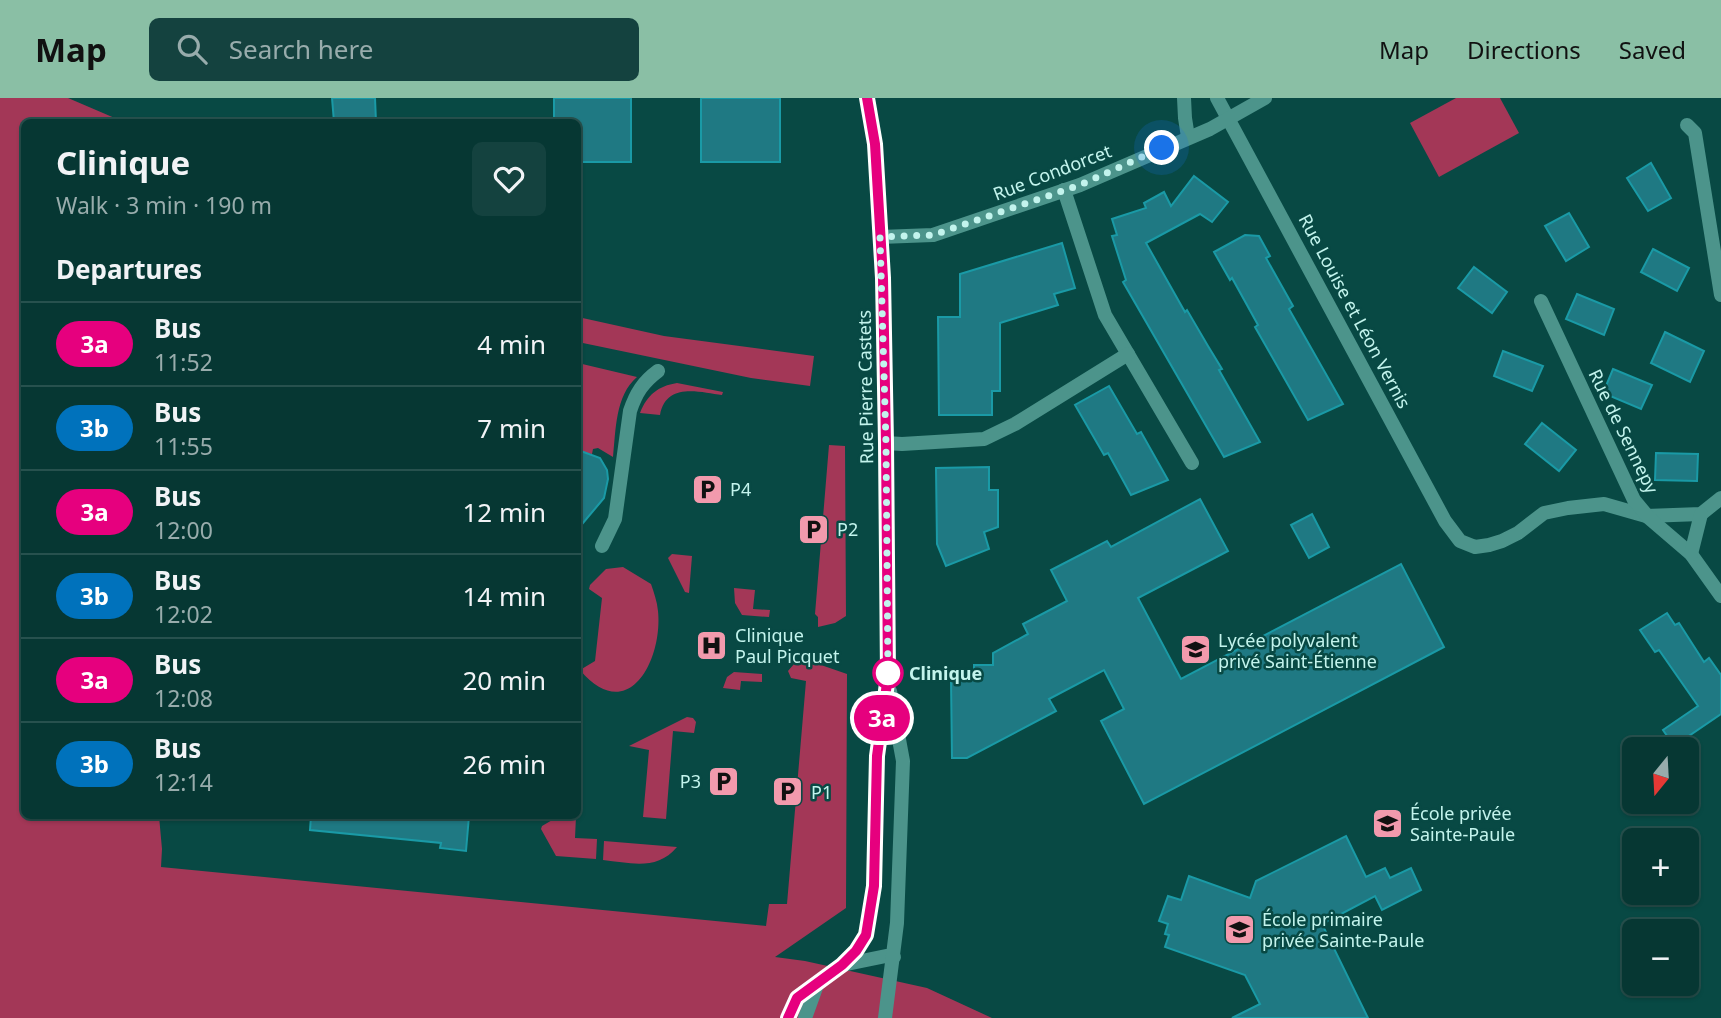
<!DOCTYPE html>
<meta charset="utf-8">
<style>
:root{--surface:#063733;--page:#14423f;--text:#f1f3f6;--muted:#98acac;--line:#27514e;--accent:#8abfa5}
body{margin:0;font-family:"Noto Sans",sans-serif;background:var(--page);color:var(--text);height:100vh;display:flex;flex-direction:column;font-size:26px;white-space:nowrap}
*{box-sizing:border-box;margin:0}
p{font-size:23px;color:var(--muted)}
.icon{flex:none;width:38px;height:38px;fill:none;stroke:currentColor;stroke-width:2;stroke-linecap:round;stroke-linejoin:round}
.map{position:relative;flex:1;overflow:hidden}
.details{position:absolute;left:21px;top:21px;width:560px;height:700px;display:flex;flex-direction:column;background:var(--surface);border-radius:10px;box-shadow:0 2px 5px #0004,0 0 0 2px var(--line)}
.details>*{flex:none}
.badge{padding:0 14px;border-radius:23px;font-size:24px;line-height:46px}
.needle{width:46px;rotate:198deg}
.tools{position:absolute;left:1622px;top:639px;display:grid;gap:14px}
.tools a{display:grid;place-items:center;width:77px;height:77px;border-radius:10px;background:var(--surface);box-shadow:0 2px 5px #0004,0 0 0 2px var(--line);font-size:35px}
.you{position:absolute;width:35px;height:35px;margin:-18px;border:5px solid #fff;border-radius:50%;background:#1a73e8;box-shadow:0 0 0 10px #1a73e833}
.map>.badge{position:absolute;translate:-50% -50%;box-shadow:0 0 0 4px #fff}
h2{padding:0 35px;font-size:26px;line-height:63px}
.round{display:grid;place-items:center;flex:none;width:74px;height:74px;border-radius:10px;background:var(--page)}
.head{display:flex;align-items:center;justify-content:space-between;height:119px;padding:0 35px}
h1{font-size:33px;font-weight:700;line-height:52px}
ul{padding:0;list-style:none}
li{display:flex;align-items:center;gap:21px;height:84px;padding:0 35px;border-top:2px solid var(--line)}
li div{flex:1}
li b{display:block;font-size:26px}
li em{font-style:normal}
li .badge{min-width:77px;font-weight:700;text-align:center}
header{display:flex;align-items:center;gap:42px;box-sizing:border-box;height:98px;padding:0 35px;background:var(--accent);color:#111}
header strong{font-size:33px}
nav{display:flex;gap:38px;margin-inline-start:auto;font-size:24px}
.search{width:490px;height:63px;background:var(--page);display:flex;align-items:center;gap:18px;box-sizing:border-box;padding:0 24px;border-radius:10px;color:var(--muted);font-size:26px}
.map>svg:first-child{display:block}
</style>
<header>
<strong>Map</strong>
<div class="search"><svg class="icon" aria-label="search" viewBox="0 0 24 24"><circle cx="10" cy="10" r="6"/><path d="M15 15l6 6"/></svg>Search here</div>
<nav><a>Map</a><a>Directions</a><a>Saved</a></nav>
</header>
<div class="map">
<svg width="1721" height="920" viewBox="0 0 1721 920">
<rect width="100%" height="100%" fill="#084944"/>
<g fill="#a33757">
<path d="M0,0H68L124,24H24V718H159L162,751L161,769L766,828L769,806H787L806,583L791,580L788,573L794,566L821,567L847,576L846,810L775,859L805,863L927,890L992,920H0Z"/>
<path d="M1456,0H1500L1519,35L1439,79L1410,25Z"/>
<path d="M578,219L664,238L814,258L810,288L751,280L578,244Z"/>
<path d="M578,265L637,279C615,298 616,332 613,359L598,350L593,351L592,356L578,354Z"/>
<path d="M677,285L723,294L722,297C699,294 666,284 660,317L640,315C647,297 658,288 677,285Z"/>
<path d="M829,347L845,348L846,518L835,525L818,529V519L815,516Z"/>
<path d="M672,456L692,458L689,495L685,494L668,460Z"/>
<path d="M623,469L651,486C654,495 657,503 658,513C663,562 628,629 580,572L595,563L602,500L589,491L590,487L606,471Z"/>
<path d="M734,490L755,492L753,511L770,512L769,519L742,517L735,505Z"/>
<path d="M734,574L762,576V584L741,583L740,592L723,590L727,579Z"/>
<path d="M687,619L693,620L696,624L694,635L673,633L666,721L643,719L649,652L629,648Z"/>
<path d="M559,718H576L575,740L597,741L596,761L556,758L541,731L542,728Z"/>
<path d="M604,743L677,749C657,773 631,765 603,762Z"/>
</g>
<g fill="#1f7983" stroke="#1a9aa6" stroke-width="2">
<path d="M332,0H375L376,24H334Z"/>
<path d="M554,0H631V64H578V24H554Z"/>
<rect x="701" y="0" width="79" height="64"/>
<path d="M1651,65L1671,100L1648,113L1627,80Z"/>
<path d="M1194,78L1228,104L1212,124L1200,116L1146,145L1185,214L1187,212L1208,248L1222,271L1219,272L1260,344L1224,359L1123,184L1126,182L1112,138L1117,137L1112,121L1146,110L1144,105L1164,94L1171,108Z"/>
<path d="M1569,115L1589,149L1566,163L1545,128Z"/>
<path d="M1245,137L1259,138L1270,158L1266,160L1293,208L1289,211L1343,306L1308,322L1255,229L1258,227L1232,180L1230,182L1214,154Z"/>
<path d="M1062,145L1075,190L1054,196L1058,207L1000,225V293H992V317H939L938,219H960V176Z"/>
<path d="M1653,151L1689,170L1677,193L1641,174Z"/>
<path d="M1474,169L1507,194L1492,215L1458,190Z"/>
<path d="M1577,196L1614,211L1604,237L1566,221Z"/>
<path d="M1665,234L1704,253L1690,284L1651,265Z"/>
<path d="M1503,253L1543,268L1532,293L1494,278Z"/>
<path d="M1613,271L1652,287L1641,311L1603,295Z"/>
<path d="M1109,288L1137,336L1141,334L1168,382L1131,397L1108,355L1104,357L1075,307Z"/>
<path d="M1542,325L1576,352L1559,373L1525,346Z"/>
<path d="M578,352L600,360L607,372L608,381L604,400L578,431Z"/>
<path d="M1656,355L1698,356L1697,383L1655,382Z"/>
<path d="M989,369V392H998V429L984,434L989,451L946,468L937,446L936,370Z"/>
<path d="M1200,401L1228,453L1138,500L1181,581L1401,466L1444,549L1144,706L1101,623L1124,611L1104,572L1049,601L1056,613L967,660H952L951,581H974V567H993V555L1028,536L1023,526L1067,503L1051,472L1107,443L1111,449Z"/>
<path d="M1312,416L1329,449L1309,460L1291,427Z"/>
<path d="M1667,515L1675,527L1679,525L1704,564L1709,560L1721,577V616L1674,648L1663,632L1698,608L1659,552L1655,554L1640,532Z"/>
<path d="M311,718H469L466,753L440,750L441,745L310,732Z"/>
<path d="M1346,738L1366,779L1385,770L1390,780L1411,770L1421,792L1382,812L1375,798L1322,826L1368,920H1232L1260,906L1245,877L1165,849L1169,837L1165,836L1168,826L1159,823L1168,798L1181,802L1189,778L1250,800L1256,783Z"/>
</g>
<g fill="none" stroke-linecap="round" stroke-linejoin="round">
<path stroke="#4c948b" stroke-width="14" d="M602,448L615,421L630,313C636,295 643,284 658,273"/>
<g stroke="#4c948b" stroke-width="14">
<path d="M1184,0L1185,20L1188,39"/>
<path d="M1217,0L1445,423L1460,443L1475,449L1489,447L1502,443L1518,435L1544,415L1568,410L1604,406L1646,418L1701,416L1721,400"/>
<path d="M1687,27L1695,35L1721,197"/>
<path d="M1064,92L1105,217L1192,365"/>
<path d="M880,139L933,137L1080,87L1210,31L1265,0"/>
<path d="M1541,203L1634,402L1649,420L1691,456L1721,498"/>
<path d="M886,345L902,346L984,341L1015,326L1128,256"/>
<path d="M1691,456L1701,416"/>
<path d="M842,867L886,858L894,859"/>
</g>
<g stroke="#4c948b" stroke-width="14">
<path d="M788,920L797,900L842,867L856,854L866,837L874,788L877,658L888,578L886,345L883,180L875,46L867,0"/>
<path d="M805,920L818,884"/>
<path d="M885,920L897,825L903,663L890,593"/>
</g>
</g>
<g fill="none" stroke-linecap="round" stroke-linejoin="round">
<defs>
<path id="line" d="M788,920L797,900L842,867L856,853L866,837L874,788L877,658L888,578L886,345L883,180L875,46L867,0"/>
</defs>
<use href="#line" stroke="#fff" stroke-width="16"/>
<use href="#line" stroke="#e6007e" stroke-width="10"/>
<path stroke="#c3f4ed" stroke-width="7" stroke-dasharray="0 12.6" d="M888,575V578L886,345L880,139L933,137L1080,87L1162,50"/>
</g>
<defs>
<symbol id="parking-square" viewBox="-11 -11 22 22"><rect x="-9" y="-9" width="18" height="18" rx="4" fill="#f29aad" stroke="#084944"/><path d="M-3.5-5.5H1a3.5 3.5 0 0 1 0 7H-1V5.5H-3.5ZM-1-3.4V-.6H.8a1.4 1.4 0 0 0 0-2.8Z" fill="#111"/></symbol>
<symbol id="hospital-square" viewBox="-11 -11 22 22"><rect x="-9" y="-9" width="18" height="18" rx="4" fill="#f29aad" stroke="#084944"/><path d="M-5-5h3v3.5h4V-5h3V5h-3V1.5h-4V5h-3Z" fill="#111"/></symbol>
<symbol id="school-square" viewBox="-11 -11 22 22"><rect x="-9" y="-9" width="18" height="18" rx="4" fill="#f29aad" stroke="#084944"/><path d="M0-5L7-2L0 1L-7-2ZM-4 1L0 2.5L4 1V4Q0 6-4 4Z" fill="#111"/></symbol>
</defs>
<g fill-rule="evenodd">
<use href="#parking-square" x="690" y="374" width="35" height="35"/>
<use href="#parking-square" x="796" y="414" width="35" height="35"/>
<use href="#hospital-square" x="694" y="530" width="35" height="35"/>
<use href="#school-square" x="1178" y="534" width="35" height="35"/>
<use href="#parking-square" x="706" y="666" width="35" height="35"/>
<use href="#parking-square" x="770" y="676" width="35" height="35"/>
<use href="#school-square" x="1370" y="708" width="35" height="35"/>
<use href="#school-square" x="1222" y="814" width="35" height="35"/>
</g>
<circle fill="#fff" stroke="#e6007e" stroke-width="3.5" cx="888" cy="575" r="14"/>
<g text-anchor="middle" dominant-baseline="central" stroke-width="5" stroke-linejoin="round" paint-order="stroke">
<g font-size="18" fill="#c3f4ed" stroke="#084944">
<text transform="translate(1052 74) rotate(-21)">Rue Condorcet</text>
<text transform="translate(1355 213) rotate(62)">Rue Louise et Léon Vernis</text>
<text transform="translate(865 289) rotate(-91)">Rue Pierre Castets</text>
<text transform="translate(1624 333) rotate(64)">Rue de Sennepy</text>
</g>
<g font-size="18" fill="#c3f4ed" stroke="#084944" text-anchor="start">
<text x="730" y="391">P4</text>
<text x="837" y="431">P2</text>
<text x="735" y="537">Clinique<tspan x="735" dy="21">Paul Picquet</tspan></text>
<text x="1218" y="542">Lycée polyvalent<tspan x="1218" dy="21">privé Saint-Étienne</tspan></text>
<text x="701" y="683" text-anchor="end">P3</text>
<text x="811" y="694">P1</text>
<text x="1410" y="715">École privée<tspan x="1410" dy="21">Sainte-Paule</tspan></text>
<text x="1262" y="821">École primaire<tspan x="1262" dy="21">privée Sainte-Paule</tspan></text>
</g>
<g font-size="18" font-weight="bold" fill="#c3f4ed" stroke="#084944" text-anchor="start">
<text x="909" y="575">Clinique</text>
</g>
</g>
</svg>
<div class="tools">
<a><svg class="needle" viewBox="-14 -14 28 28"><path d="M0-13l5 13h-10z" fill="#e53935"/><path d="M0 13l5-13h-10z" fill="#98acac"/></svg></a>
<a>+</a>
<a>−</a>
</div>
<div class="you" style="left:1162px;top:50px"></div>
<b class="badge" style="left:882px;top:620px;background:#e6007e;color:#fff">3a</b>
<section class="details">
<div class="head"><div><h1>Clinique</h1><p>Walk · 3 min · 190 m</p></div><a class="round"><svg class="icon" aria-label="heart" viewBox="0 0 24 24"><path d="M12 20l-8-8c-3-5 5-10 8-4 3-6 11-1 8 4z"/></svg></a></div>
<h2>Departures</h2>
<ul>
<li><span class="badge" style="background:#e6007e;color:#fff">3a</span><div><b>Bus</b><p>11:52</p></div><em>4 min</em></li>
<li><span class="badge" style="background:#0072bc;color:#fff">3b</span><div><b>Bus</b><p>11:55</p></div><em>7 min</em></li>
<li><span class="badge" style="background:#e6007e;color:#fff">3a</span><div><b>Bus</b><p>12:00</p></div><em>12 min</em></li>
<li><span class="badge" style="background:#0072bc;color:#fff">3b</span><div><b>Bus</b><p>12:02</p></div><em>14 min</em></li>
<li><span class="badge" style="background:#e6007e;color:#fff">3a</span><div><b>Bus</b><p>12:08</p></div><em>20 min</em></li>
<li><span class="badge" style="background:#0072bc;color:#fff">3b</span><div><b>Bus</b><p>12:14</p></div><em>26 min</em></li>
</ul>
</section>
</div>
